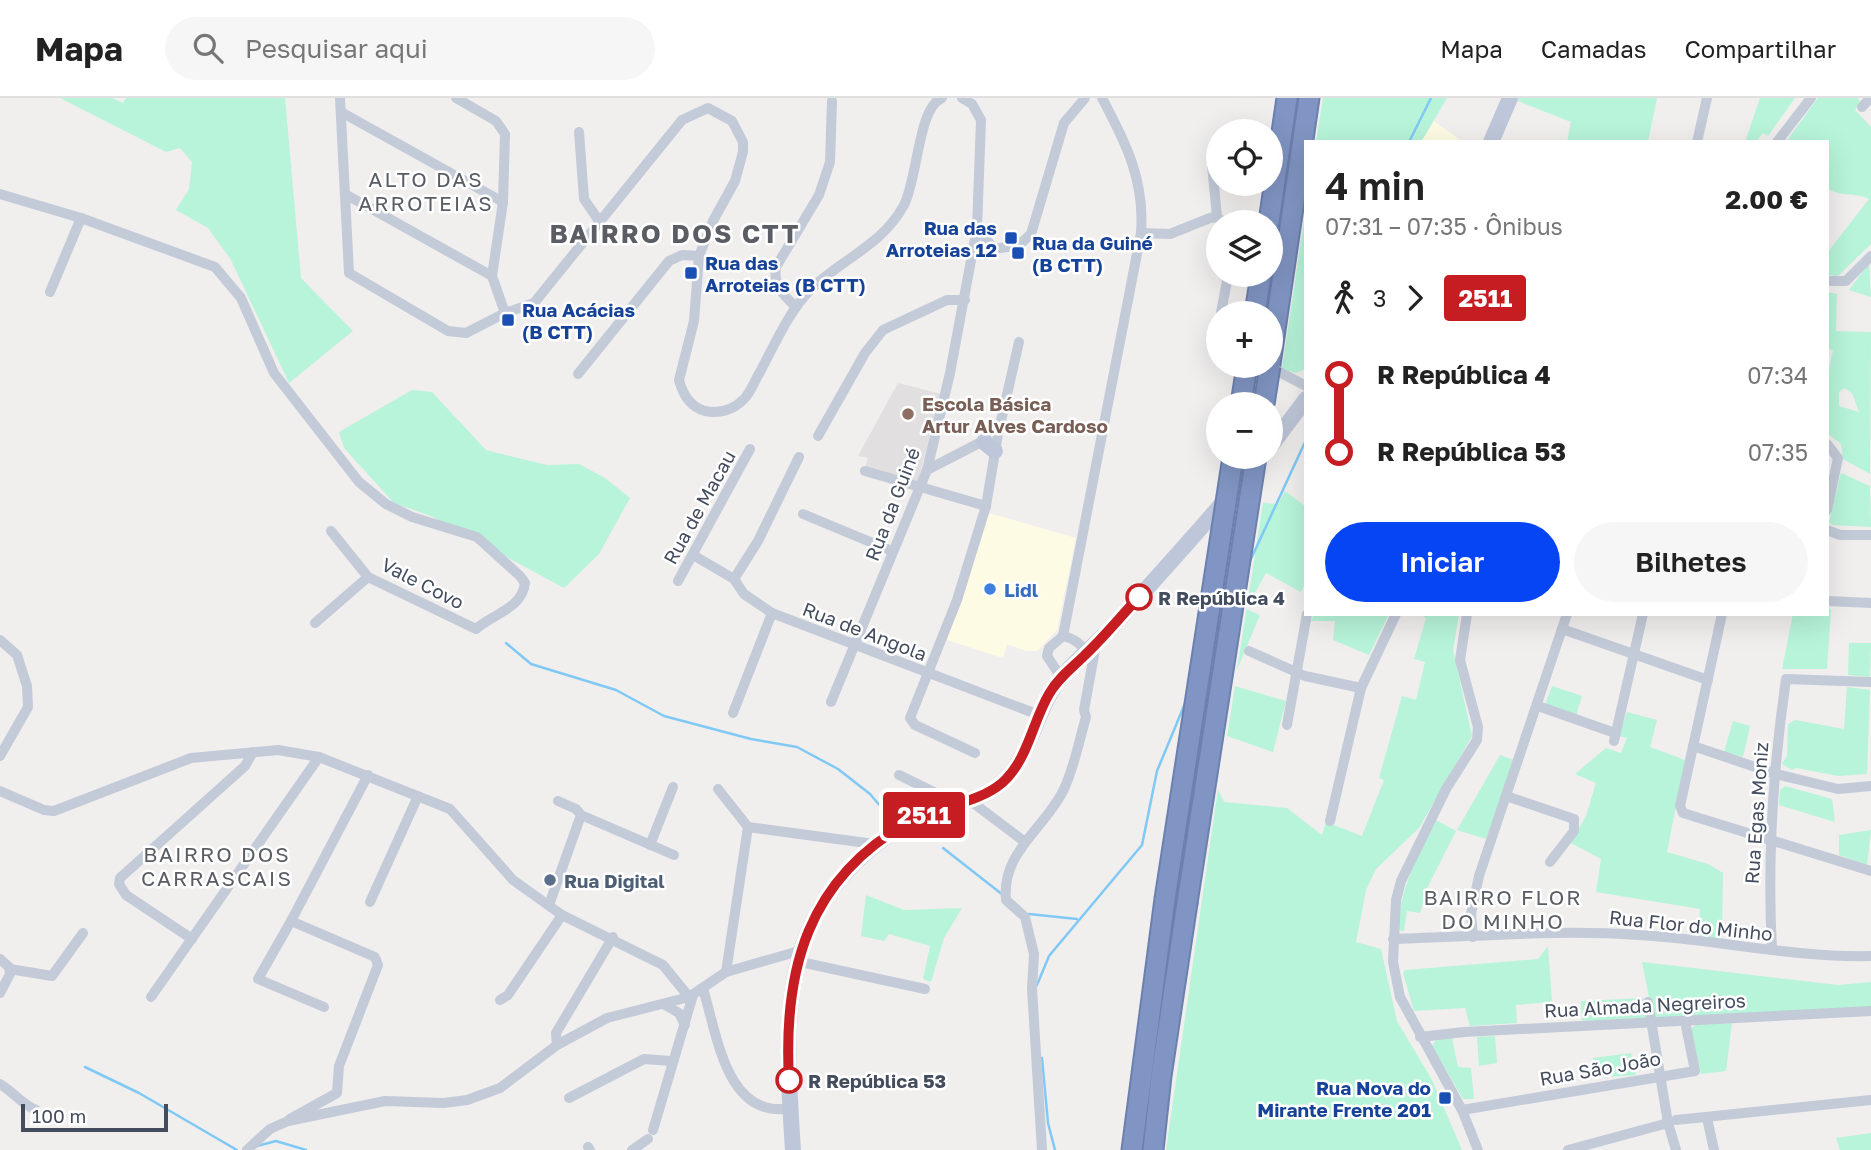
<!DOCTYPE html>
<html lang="pt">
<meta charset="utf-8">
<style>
:root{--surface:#fff;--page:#f6f6f6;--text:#222;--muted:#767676;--line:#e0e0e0;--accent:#0545f3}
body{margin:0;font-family:"Golos Text",sans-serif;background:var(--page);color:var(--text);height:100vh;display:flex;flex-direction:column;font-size:26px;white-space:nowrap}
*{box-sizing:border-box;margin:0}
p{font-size:23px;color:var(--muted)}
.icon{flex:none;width:38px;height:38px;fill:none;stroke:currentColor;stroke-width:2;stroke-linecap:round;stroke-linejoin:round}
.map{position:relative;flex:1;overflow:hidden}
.panel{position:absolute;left:1304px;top:42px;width:525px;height:476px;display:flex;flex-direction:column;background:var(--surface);border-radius:0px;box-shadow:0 7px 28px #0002}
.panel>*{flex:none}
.badge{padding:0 14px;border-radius:5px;font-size:24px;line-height:46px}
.controls{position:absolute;left:1206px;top:21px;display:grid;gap:14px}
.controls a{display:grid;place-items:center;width:77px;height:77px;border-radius:50%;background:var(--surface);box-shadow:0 7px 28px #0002;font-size:35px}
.scale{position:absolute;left:21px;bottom:18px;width:147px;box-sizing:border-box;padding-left:7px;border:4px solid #444d5e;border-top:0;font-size:19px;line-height:24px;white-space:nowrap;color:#444d5e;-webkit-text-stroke:5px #fff;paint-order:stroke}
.map>.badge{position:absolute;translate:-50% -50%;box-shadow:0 0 0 4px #fff}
.legs{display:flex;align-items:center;gap:10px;height:77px;padding:0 21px;font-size:23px}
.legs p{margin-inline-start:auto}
.summary{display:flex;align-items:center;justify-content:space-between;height:119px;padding:0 21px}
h1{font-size:38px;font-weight:600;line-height:52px}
.button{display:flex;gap:14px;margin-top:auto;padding:14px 21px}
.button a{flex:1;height:80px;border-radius:42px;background:var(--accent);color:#fff;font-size:28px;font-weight:600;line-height:80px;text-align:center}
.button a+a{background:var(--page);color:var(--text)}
ul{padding:0 21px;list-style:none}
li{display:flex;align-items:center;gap:24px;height:77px;font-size:26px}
li i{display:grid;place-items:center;width:10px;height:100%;margin:0 9px;background:currentColor}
li i::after{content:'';width:18px;height:18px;margin:-9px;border:5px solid;border-radius:50%;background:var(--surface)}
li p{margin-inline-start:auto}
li:first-child i{background:linear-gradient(#0000 50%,currentColor 0)}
li:last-child i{background:linear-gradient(currentColor 50%,#0000 0)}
header{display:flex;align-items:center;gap:42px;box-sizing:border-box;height:98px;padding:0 35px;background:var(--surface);border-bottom:2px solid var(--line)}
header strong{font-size:33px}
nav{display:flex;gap:38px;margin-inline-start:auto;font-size:24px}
.search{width:490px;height:63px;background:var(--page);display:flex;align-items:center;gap:18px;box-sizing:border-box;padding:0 24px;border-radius:38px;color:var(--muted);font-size:26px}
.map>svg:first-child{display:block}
</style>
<header>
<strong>Mapa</strong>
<div class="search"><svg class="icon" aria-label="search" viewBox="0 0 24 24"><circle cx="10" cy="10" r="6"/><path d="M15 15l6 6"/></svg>Pesquisar aqui</div>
<nav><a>Mapa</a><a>Camadas</a><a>Compartilhar</a></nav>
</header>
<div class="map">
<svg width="1871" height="1052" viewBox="0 0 1871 1052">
<rect width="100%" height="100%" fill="#f1eeee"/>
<g fill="#fefbe5">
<path d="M1434,23L1463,44H1421Z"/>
<path d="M989,415L1076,440L1057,532L1037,553H1026L1007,546L1003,560L947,542Z"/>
</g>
<path fill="#e2dfe0" d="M898,285L941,296L918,383L865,369L868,360L858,358Z"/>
<g fill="#b7f4d9" fill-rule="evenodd">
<path d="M60,0H112L123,5L126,0H285L301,180L353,233L289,285L231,162L208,130L176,112L189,91L192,64L180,50L166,54Z"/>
<path d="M1323,0H1447L1421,44H1316Z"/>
<path d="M1516,0H1657L1648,44H1567L1571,24L1515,2Z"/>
<path d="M1760,0H1795L1768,38L1763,35L1756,44H1745Z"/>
<path d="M1818,0H1857L1861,4L1855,12L1871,29V146L1838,178L1827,177V155L1869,101C1855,94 1839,99 1827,90V44H1786Z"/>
<path d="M1305,116V271L1296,275L1282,271Z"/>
<path d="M1869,165L1871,199L1849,192Z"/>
<path d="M1827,194L1837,196L1836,233L1871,234L1870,376L1843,361L1841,346L1827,335V283L1833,252L1827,251ZM1844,290L1852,295L1859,314L1839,308V294Z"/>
<path d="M412,292L432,294L486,352L547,367L579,366L605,380L630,400L599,456L564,490L431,418L394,405L344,350L339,334Z"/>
<path d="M1841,375L1870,388L1871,429L1832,427L1829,424Z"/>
<path d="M1285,393L1305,408V485L1301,494L1266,475L1246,511L1260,517L1237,572L1263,405L1278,406Z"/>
<path d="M1827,511H1831L1827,571H1782L1793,516H1827Z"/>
<path d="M1314,516H1389L1369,557L1333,542L1335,523H1311Z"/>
<path d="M1420,516H1459L1453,552L1472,638L1419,730L1376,771L1366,792L1356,844L1381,851L1397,923L1432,982L1462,1052H1166L1218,691L1224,704L1287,710L1322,737L1326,724L1362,738L1384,682L1379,680L1402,598L1416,602L1425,564L1414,561L1426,520Z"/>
<path d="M1849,545H1871L1870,579L1848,577Z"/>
<path d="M1235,588L1286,603L1273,654L1227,638Z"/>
<path d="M1552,588L1582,598L1576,618L1545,607Z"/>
<path d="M1847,589L1870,592L1867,676L1838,678L1796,670L1792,672L1782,666L1787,658L1788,626L1795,622L1844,631Z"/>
<path d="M1627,614L1657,622L1650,649L1685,662L1667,754L1708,766L1723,775L1722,841L1698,839L1700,811L1596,794L1601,761L1571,745L1586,718L1596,685L1575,676L1606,650L1621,655L1627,640L1619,638Z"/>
<path d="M1733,623L1750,628L1743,659L1724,654Z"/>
<path d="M1500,657L1514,662L1486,741L1457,732Z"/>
<path d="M1785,688L1832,701L1835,724L1779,707L1780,692Z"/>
<path d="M1434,721L1456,733L1428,788L1420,815L1407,813L1404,833L1397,832C1400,792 1418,757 1434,721Z"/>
<path d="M1871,732L1867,767L1839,757V737Z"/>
<path d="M866,797L904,812L962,810L944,840L931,884L923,881L930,848L889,836L884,843L861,838Z"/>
<path d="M1548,848L1552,904L1516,907L1517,925L1470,928L1465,910L1414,913L1403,875L1405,872L1538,861Z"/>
<path d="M1642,864L1838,887L1871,884V909L1653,920Z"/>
<path d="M1643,900L1645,920L1582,923L1581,903Z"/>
<path d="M1732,925L1726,973L1701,976L1691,931L1697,926Z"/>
<path d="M1495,938L1497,965L1479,968L1477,939Z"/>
<path d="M1452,940L1458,969L1471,970L1474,1001H1463L1432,948L1436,942Z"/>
<path d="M1631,955L1636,977L1595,980L1593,960Z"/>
<path d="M1871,1035V1052H1840L1836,1040Z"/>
</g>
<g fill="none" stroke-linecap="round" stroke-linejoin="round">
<g stroke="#80c9f5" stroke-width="2.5">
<path d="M1409,44L1431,0"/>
<path d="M1250,463L1306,342"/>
<path d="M1215,539L1221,526"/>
<path d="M506,545L531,566L616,592L664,618L751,641L797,649L838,671L870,696L893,723"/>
<path d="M943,750L1003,797"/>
<path d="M1029,816L1077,821"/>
<path d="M1037,887L1049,858L1142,747L1157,673L1186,603"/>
<path d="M1042,960L1048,1025L1055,1052"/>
<path d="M85,969L139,995L237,1052"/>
<path d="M257,1048L276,1043L306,1052"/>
</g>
<defs>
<g id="highway">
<path d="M1269,124L1287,0"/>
<path d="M1255,215L1261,177"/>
<path d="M1270,266L1309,0"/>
<path d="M1241,306L1247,268"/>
<path d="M1132,1052L1165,801"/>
<path d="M1153,1052L1161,978L1187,805"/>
</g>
</defs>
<use href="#highway" stroke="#6b80ae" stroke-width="23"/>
<g stroke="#c3cad8" stroke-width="10">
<path d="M340,0L349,175L448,233L466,235L505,215L534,205L682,22L708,10L732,23L743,44V54L735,83L713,123L699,158L694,223L679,282C683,297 690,309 705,313C720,316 733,312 744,301C751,294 755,282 760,274C775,246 788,215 810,192C841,161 882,148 904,107C918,80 918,9 942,0"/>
<path d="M456,0L496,23L505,36L503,104L492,178L505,215"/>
<path d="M962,0L972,6L981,22L977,130L994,151L1019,147L1031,136L1064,25L1085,0"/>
<path d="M1862,9L1870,0"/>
<path d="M341,14L503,104"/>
<path d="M579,34L584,101L599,123"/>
<path d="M1697,44L1707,0"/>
<path d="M1777,44L1811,0"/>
<path d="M1212,67L1217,119"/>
<path d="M0,96L81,120L215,169L241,200L274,275L359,384L386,406L412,419L477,439L520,478L525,485C522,511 492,516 476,531L368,479L331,433"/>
<path d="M345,96L492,178"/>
<path d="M1141,135L1170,136L1210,120L1217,119L1223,124"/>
<path d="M1827,183H1846L1871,158"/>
<path d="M50,194L81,120"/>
<path d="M796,209C783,197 773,187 776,169L819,97L830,64L832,3"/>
<path d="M1221,215L1228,177"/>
<path d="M1268,268L1306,288"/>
<path d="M578,276L669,163L682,157L699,158"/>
<path d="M818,338L865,255L883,232L947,202H965"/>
<path d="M1827,346L1838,360L1827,412"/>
<path d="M927,372L987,341"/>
<path d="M865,373L986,408"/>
<path d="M803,416L892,453"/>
<path d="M1827,432L1840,437H1871"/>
<path d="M693,457L734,481L744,496L772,515L1039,617"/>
<path d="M734,481L758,443L799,359"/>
<path d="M678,483L750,351"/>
<path d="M1827,503L1871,505"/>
<path d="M1467,516L1460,562L1478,629L1477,642L1446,691L1401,783L1396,802L1393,864L1400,899L1462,1012L1478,1052"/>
<path d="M1722,516L1680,708L1683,715L1871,773"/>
<path d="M315,525L368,479"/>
<path d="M1562,531L1708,582"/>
<path d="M1063,538L1141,135C1145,83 1126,45 1102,0"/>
<path d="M0,542L17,557L27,588L28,609L0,658"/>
<path d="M1249,553L1305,578L1361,590"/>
<path d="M1061,579L1047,558L1049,550L1063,538C1075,541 1080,545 1087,556"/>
<path d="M831,604L927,372L950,275L977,130"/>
<path d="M1538,608L1615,635"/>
<path d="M733,615L772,515"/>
<path d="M1287,627L1307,516"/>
<path d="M1614,643L1643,516"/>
<path d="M1693,648L1776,676L1838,691L1871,688"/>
<path d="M975,655L915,627L910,620L957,502L986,408L998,336L1019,244"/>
<path d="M899,677L936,695L948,707"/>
<path d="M718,691L748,729L874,746"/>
<path d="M0,693L44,712L54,713L191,660L278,652L319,659L450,711L513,782L562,817L663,867L689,899"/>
<path d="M1506,698L1574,721V733L1550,764"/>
<path d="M968,701L1025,744"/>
<path d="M558,703L576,711L581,717L674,757"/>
<path d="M1330,723L1361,590L1396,516"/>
<path d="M650,747L673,689"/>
<path d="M370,804L418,698"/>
<path d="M549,807L581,717"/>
<path d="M291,823L258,881L324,909"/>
<path d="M1473,839L1471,816L1479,778L1567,516"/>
<path d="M192,841L126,797L119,786L120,780L245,668L253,654"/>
<path d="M1393,841C1475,839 1556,831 1638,837C1716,841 1792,860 1871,858"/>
<path d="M1772,852C1767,761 1773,671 1786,581L1871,584"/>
<path d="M0,861L9,869L10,876L0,895"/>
<path d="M796,863L925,891"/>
<path d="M10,871L52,878L83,835"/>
<path d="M726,874L748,729"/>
<path d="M703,891C717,935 726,1022 790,1010"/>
<path d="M151,899L319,659"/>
<path d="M500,902L508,897L562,817"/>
<path d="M1648,904L1668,1025"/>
<path d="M665,907L679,915L685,927"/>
<path d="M1420,939L1464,934L1871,913"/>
<path d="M557,947L556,935L613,839"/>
<path d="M0,986C14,994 21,1006 36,1012"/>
<path d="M569,1000L644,961L671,963"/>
<path d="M1462,1012L1695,973L1685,923"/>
<path d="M1707,1020L1714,1052"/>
<path d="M290,1021L337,995L339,968L378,867L375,859L291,823L368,677"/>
<path d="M1676,1022L1871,1002"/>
<path d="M653,1032L693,897"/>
<path d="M588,1049L590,1052"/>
<path d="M247,1052L270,1031L288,1023L385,1003L444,1005L467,1002L500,990L557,947L607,920L689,899L726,874L799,853"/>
<path d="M632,1052L648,1041"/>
<path d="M1042,1052L1032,891L1034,856L1025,819L1006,802C1001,755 1044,731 1063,693C1074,671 1079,643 1086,619L1084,612L1096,546"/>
<path d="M1568,1052L1668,1025L1676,1052"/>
</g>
<g stroke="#bec7d9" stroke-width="16">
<path d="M1491,44L1510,0"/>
<path d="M984,344L995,353"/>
<path d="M1270,349L1306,301"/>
<path d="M793,1052C784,916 775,806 907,725C936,707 980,707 1004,683C1032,655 1035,612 1060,581C1075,563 1095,547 1112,529C1161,475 1209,422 1256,366"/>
</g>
<use href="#highway" stroke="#8095c3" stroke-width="19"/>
<defs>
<g id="highway-bridge">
<path d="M1264,306L1270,268"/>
<path d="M1165,801L1233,359"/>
<path d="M1187,805L1256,359"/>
</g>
</defs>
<use href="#highway-bridge" stroke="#6b80ae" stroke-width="23" stroke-linecap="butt"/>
<use href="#highway-bridge" stroke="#8095c3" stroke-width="19"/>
</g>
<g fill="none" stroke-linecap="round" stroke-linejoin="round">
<defs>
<path id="line-1" d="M789,982C783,873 807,781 909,724C938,708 977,706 1002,685C1028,662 1032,625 1049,596C1058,580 1072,570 1085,557C1104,539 1121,518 1139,499"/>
</defs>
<use href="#line-1" stroke="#fff" stroke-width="16"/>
<use href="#line-1" stroke="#c61d23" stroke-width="10"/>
</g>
<g fill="#1a4fb4" stroke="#fff" stroke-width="2.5">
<rect x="1004" y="133" width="14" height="14" rx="3.5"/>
<rect x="1011" y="148" width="14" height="14" rx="3.5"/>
<rect x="684" y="168" width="14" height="14" rx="3.5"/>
<rect x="501" y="215" width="14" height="14" rx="3.5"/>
<rect x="1438" y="993" width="14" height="14" rx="3.5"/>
</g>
<circle fill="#8d6e63" stroke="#fff" stroke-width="2.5" cx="908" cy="316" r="7"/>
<circle fill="#3f7fe0" stroke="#fff" stroke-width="2.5" cx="990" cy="491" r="7"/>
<g fill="#fff" stroke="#c61d23" stroke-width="3.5">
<circle cx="1139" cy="499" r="12"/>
<circle cx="789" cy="982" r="12"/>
</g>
<circle fill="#5c6f8a" stroke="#fff" stroke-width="2.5" cx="550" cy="782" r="7"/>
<g text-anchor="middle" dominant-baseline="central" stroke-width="5" stroke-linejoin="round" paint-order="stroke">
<g font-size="19" font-weight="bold" fill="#164399" stroke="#fff" text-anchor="start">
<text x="997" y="129" text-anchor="end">Rua das<tspan x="997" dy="22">Arroteias 12</tspan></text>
<text x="1032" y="144">Rua da Guiné<tspan x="1032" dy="22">(B CTT)</tspan></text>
<text x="705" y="164">Rua das<tspan x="705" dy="22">Arroteias (B CTT)</tspan></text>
<text x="522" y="211">Rua Acácias<tspan x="522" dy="22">(B CTT)</tspan></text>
<text x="1431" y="989" text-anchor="end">Rua Nova do<tspan x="1431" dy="22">Mirante Frente 201</tspan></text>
</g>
<g font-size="19" font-weight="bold" fill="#785e54" stroke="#fff" text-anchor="start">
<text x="922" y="305">Escola Básica<tspan x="922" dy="22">Artur Alves Cardoso</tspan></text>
</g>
<g font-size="19" fill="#444d5e" stroke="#fff">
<text transform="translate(892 406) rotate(-69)">Rua da Guiné</text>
<text transform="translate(699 409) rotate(-61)">Rua de Macau</text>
<text transform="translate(423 485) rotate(27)">Vale Covo</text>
<text transform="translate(865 533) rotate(21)">Rua de Angola</text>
<text transform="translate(1756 715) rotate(-86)">Rua Egas Moniz</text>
<text transform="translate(1691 827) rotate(6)">Rua Flor do Minho</text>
<text transform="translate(1645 907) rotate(-3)">Rua Almada Negreiros</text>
<text transform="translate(1600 970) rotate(-10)">Rua São João</text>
</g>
<g font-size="19" font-weight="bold" fill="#366cbe" stroke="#fff" text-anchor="start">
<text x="1004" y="491">Lidl</text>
</g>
<g font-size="19" font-weight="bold" fill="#444d5e" stroke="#fff" text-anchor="start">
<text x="1158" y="499">R República 4</text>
<text x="808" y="982">R República 53</text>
</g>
<g font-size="19" font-weight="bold" fill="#4e5e75" stroke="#fff" text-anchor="start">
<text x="564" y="782">Rua Digital</text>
</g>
<g font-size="21" letter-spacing="2" fill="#5a5d64" stroke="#fff">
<text x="426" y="81">ALTO DAS<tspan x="426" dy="24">ARROTEIAS</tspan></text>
<text x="217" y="756">BAIRRO DOS<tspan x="217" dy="24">CARRASCAIS</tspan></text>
<text x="1503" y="799">BAIRRO FLOR<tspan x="1503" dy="24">DO MINHO</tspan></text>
</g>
<g font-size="26" font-weight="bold" letter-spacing="2" fill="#5a5d64" stroke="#fff">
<text x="675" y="135">BAIRRO DOS CTT</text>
</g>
</g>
</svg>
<div class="controls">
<a><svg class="icon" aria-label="locate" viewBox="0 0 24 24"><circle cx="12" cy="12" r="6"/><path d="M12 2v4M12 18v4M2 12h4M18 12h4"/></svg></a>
<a><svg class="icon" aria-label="layers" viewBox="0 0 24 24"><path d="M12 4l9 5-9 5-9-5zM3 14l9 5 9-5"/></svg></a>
<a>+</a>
<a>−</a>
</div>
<div class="scale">100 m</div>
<b class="badge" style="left:924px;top:717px;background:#c61d23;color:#fff">2511</b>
<section class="panel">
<div class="summary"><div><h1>4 min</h1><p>07:31 – 07:35 · Ônibus</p></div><b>2.00 €</b></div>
<div class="legs"><svg class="icon" aria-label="walk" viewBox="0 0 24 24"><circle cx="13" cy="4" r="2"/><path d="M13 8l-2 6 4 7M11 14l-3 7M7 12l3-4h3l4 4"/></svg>3<svg class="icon" aria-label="forward" viewBox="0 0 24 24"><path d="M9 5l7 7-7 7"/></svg><b class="badge" style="background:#c61d23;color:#fff">2511</b></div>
<ul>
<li><i style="color:#c61d23"></i><b>R República 4</b><p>07:34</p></li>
<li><i style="color:#c61d23"></i><b>R República 53</b><p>07:35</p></li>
</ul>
<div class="button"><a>Iniciar</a><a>Bilhetes</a></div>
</section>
</div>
